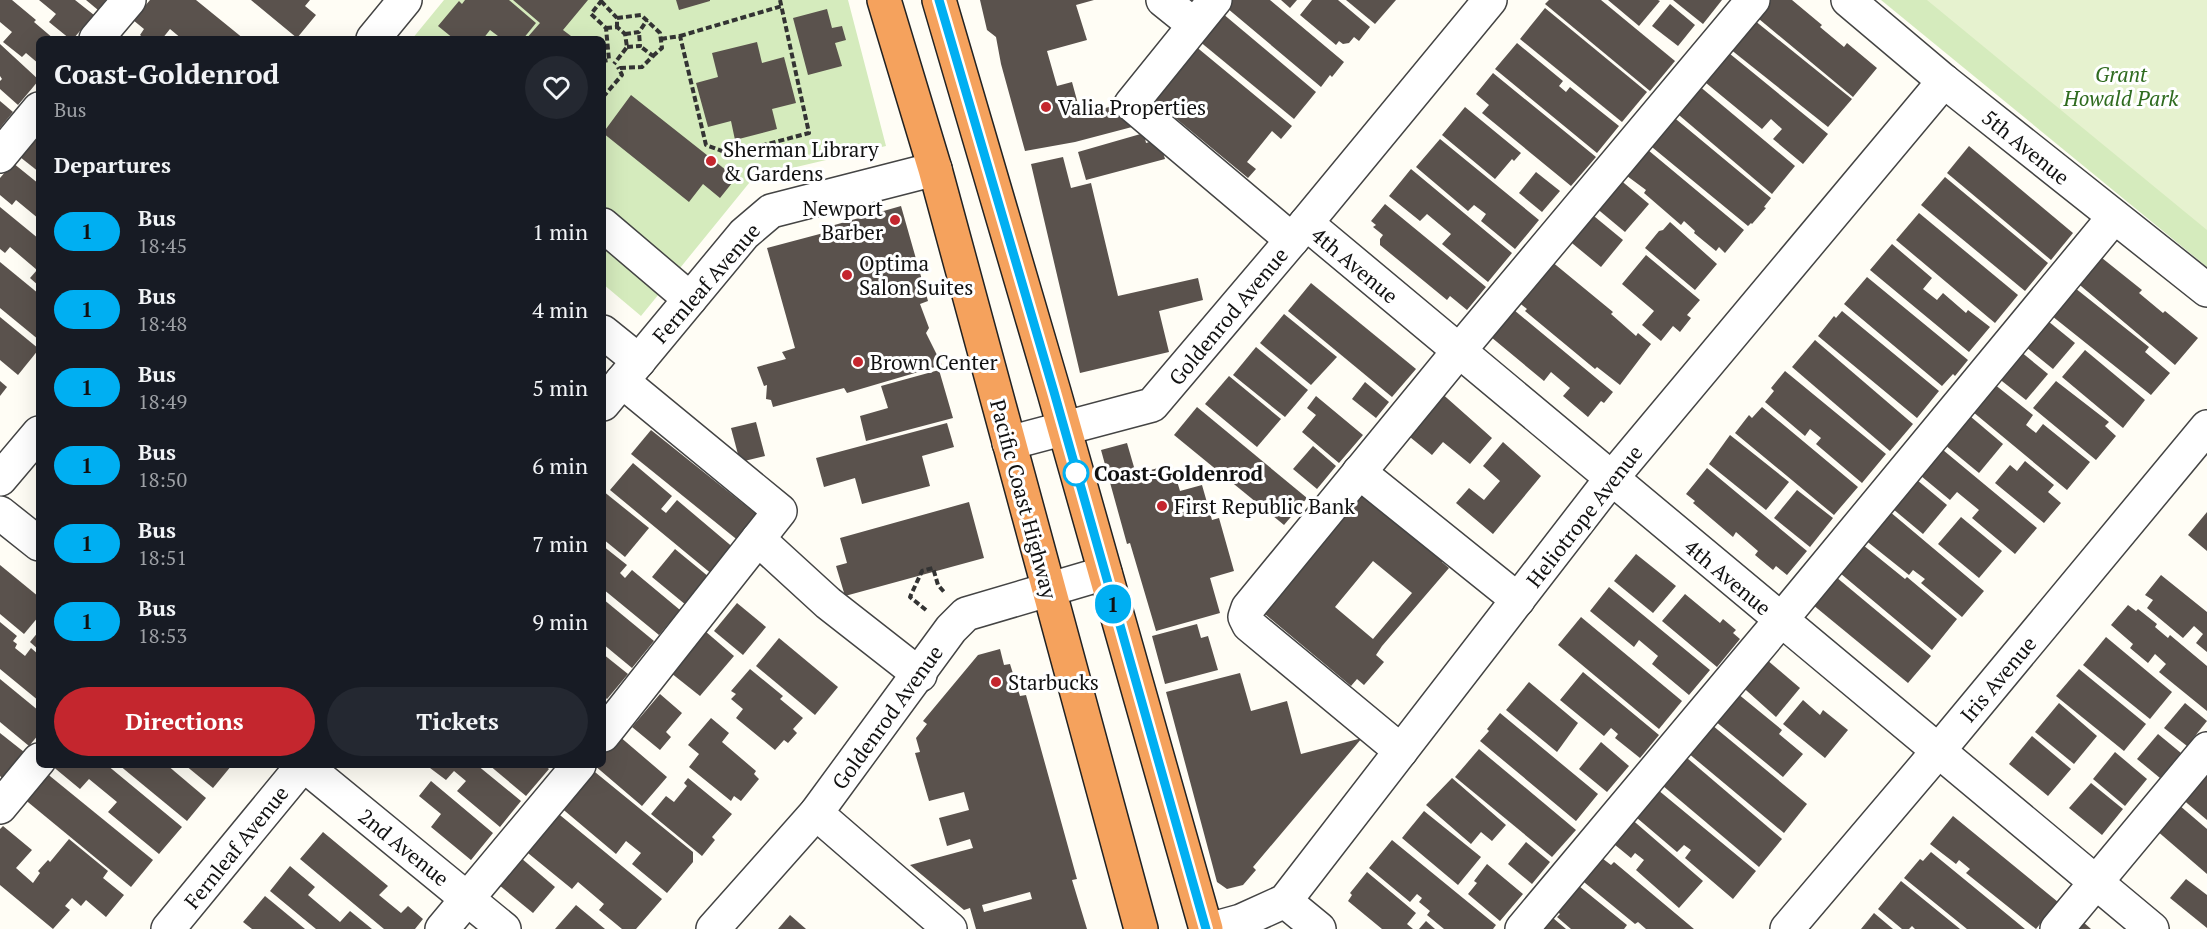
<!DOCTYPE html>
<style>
:root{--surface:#171b24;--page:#242831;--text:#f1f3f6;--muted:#9ea1a6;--accent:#c4262e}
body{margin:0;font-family:"PT Serif",serif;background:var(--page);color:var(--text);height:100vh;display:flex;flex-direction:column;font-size:22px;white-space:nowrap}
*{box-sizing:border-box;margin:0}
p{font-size:20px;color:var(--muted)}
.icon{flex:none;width:33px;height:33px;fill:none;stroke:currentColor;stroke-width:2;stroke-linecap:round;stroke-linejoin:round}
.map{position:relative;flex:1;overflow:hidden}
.panel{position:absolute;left:36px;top:36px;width:570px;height:732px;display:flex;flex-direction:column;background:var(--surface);border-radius:9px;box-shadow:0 6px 24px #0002}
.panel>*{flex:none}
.badge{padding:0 12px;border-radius:20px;font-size:21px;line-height:39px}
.map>.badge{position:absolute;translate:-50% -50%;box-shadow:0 0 0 3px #fff}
h2{padding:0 18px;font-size:22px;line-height:54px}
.round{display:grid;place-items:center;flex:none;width:63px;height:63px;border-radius:32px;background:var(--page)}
.headline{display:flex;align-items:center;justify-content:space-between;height:102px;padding:0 18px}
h1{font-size:28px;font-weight:800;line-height:45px}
.action{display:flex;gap:12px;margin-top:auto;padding:12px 18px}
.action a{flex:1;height:69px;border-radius:36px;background:var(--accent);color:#fff;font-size:24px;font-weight:800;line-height:69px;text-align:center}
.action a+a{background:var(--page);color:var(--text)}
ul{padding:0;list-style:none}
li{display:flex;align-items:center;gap:18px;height:78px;padding:0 18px}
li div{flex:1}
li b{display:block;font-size:22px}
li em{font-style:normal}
li .badge{min-width:66px;font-weight:700;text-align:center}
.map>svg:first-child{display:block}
</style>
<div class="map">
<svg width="2207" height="929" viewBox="0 0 2207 929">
<rect width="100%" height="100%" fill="#fffdf5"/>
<g fill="#d5ebbd">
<path d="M444,0H848L886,146L754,177L641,316L603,284V39H412Z"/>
<path d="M1881,0H2207V267Z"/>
</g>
<path fill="#e6f2cf" d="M1927,0H2207V230Z"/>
<g fill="#5a524d" fill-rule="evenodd">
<path d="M0,0H12L36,20L34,22L54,39H39V64L26,53L22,57L3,42L12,32L0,22Z"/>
<path d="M39,0H75L94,15L73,39H70L49,22L56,14Z"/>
<path d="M86,0H106L98,10Z"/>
<path d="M150,0H196L244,39H182L170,29L162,39H145L140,35L144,29L133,20Z"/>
<path d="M251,0H310L305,6L316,15L297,38Z"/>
<path d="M465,0H509L536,23L523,39H502L490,30L483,39H454L438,26L459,1L462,4Z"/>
<path d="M513,0H588L563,30L571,36L568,39H526L540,23Z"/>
<path d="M676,0H710V1L679,10Z"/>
<path d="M980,0H1094L1076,5L1087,40L1047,51L1057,86L1072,82L1081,115L1123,103L1132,127L1075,142L1025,151L1001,64L996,37L987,30Z"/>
<path d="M1223,0H1270L1344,62L1332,77L1330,75L1321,87L1221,3Z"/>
<path d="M1281,0H1297L1290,8Z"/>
<path d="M1312,0H1338L1370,27L1359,41L1354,37L1349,43L1343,44L1339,41L1336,45L1300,15Z"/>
<path d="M1346,0H1396L1375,24Z"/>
<path d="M1549,0H1601L1675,61L1650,91L1545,4Z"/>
<path d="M1608,0H1658L1660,1L1639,26Z"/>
<path d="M1673,0H1722L1703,24Z"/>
<path d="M1761,0H1792L1822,25L1820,27L1844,47L1847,43L1877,68L1853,97L1753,14Z"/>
<path d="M1670,4L1695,25L1678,46L1652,26Z"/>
<path d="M1216,8L1316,92L1294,119L1193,36Z"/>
<path d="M1545,8L1647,92L1622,122L1520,39Z"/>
<path d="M827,9L832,28L842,26L846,40L835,43L842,66L808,75L793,18Z"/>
<path d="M1749,16L1852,99L1828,127L1725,45Z"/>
<path d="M757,42L762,63L784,57L796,103L772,109L777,129L735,140L731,121L708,127L696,83L718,77L712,53Z"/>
<path d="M1517,43L1563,81L1559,86L1566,92L1570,87L1619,126L1597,153L1495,69Z"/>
<path d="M0,44L39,80L18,105L0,89V81L2,79L0,76Z"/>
<path d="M1194,45L1292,126L1281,139L1272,131L1247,162L1256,169L1248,178L1150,97Z"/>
<path d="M1724,49L1828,134L1803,164L1773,139L1782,129L1771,119L1762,129L1700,78Z"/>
<path d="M1493,73L1596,157L1571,186L1482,113L1489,105L1476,94Z"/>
<path d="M1698,85L1795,166L1772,194L1673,110Z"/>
<path d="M631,95L736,178L720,198L703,184L689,202L603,133Z"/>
<path d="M0,101L13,112L0,128Z"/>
<path d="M1465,107L1521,153L1514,161L1512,159L1495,179L1442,135Z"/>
<path d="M1671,115L1771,198L1764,207L1766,208L1752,224L1751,223L1748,226L1647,143Z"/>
<path d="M1144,133L1146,143L1159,139L1165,159L1086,180L1078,152Z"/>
<path d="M39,134V172L20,157Z"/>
<path d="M1440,139L1539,220L1515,249L1481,221L1486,214L1474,205L1468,211L1416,167Z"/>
<path d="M1642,145L1744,230L1725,253L1719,247L1716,251L1694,233L1695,231L1684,221L1681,225L1644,193L1646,190L1623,173Z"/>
<path d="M1969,146L2073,233L2051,260L1947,173Z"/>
<path d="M1063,157L1071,188L1091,183L1118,296L1198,278L1203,300L1159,311L1169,352L1080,373L1031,164Z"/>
<path d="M13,163L39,184V219L16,200L12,205L0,195V178Z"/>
<path d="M1411,169L1512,253L1488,282L1442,244L1451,234L1427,214L1420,221L1389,196Z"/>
<path d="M1536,172L1560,191L1542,212L1519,193Z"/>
<path d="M1945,177L2048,263L2025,291L1921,205Z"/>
<path d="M1618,178L1649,204L1625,232L1595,207Z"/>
<path d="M1385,204L1486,287L1467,310L1450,296L1447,300L1380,245V239L1383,235L1373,227L1376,225L1371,221Z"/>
<path d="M901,206L928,301L920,304L929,328L926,333L942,365L847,393L844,388L773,407L771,400L766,399L767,385L764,386L757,367L786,359L782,352L795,348L767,248L831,231V226Z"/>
<path d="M0,207L39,239V286L30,278L37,270L10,247L5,253L0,249Z"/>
<path d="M1589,212L1623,240L1601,267L1567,239Z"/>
<path d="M1919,213L2018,295L1995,323L1896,240Z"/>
<path d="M1670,222L1717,264L1695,290L1645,248L1659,231L1663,230Z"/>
<path d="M1892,244L1932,278L1923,289L1937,300L1943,293L1966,313L1968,310L1990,327L1969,352L1870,270Z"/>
<path d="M2097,254L2142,290L2139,293L2163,313L2165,311L2198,338L2175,365L2075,281Z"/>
<path d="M1646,255L1700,300L1687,315L1691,318L1680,332L1673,326L1661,341L1642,325L1654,311L1622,284Z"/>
<path d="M1551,261L1613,312L1611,314L1636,336L1638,333L1651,344L1620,385L1597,367L1595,369L1525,311L1527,309L1517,301Z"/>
<path d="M0,262L39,294V340L0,308Z"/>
<path d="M1867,277L1968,360L1955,376L1953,374L1942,386L1844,304Z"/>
<path d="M1311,283L1416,369L1392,397L1288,311Z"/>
<path d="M2070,284L2149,347L2145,352L2170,373L2151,395L2047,312Z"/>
<path d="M1514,310L1613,392L1604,403L1601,401L1588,417L1563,396L1570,388L1551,372L1544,381L1491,337Z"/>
<path d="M1842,311L1939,391L1917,418L1818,336L1834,316L1836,318Z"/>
<path d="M1284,314L1337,357L1311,385L1260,343Z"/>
<path d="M0,317L39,349L18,375L0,360Z"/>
<path d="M2043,317L2075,343L2053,369L2021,343Z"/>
<path d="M1815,340L1913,424L1890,451L1792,367Z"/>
<path d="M1256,347L1308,390L1285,417L1233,375Z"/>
<path d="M2015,347L2048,374L2026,400L1993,374Z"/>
<path d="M2085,350L2145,400L2123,428L2062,377Z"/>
<path d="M939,370L953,418L866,441L860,416L888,408L881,386Z"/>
<path d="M1785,371L1886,454L1862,483L1816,444L1821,438L1810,429L1805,436L1765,402L1774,391L1771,388Z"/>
<path d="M1229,376L1281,419L1257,447L1205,404Z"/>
<path d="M1989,380L2033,415L2026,425L2036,433L2043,424L2090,462L2067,490L1967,407Z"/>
<path d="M0,381L7,387L0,396Z"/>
<path d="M2056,381L2109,422L2105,426L2116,436L2096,460L2033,408Z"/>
<path d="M1365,382L1389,402L1376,418L1352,399Z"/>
<path d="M1439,391L1492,438L1470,464L1443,442L1432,455L1405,433Z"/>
<path d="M1316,396L1363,435L1339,463L1302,432L1316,415L1307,408Z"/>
<path d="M1197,407L1307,498L1284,525L1174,435Z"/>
<path d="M1762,407L1858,487L1834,515L1735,433L1749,415L1752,418Z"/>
<path d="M1964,411L2003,444L1979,473L1939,440Z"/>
<path d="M756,422L765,456L740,462L731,428Z"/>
<path d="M947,423L954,447L922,456L930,486L862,504L855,478L824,487L816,458Z"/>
<path d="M651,430L760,517L740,542L631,454Z"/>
<path d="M1730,435L1789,482L1766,510L1709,464Z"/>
<path d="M1503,442L1541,476L1493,534L1456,503L1469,488L1484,500L1500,481L1483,466Z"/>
<path d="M1127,443L1136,474L1169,465L1173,468L1180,491L1202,485L1212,520L1219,518L1234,571L1210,578L1220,613L1156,631L1130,543L1127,544L1101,450Z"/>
<path d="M1937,445L2037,528L2015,554L1972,518L1979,510L1957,492L1950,500L1915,471Z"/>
<path d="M1313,446L1336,466L1317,489L1293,469Z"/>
<path d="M2025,461L2054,485L2048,492L2061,503L2044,523L1995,483L2010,465L2017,471Z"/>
<path d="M633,463L672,496L661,509L666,513L677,500L735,549L713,575L610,490Z"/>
<path d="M1707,468L1807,551L1787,575L1776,566L1773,570L1755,555L1758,551L1736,532L1733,537L1693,503L1695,501L1686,494Z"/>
<path d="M1911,475L1947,505L1923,534L1887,504Z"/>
<path d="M1357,487L1444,559L1442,562L1449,568L1382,646L1376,655L1384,662L1364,685L1357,679L1351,686L1259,609ZM1373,561L1412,593L1373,639L1335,607Z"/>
<path d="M1797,490L1833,518L1810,547L1774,518Z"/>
<path d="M603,491L649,528L625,557L603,539Z"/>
<path d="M969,502L984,558L845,596L836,566L847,563L840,538Z"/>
<path d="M1883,506L1984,591L1962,617L1921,583L1925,579L1913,570L1909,575L1859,535Z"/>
<path d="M2207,512V551L2188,535Z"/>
<path d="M1961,517L2002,551L1979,578L1938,544Z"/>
<path d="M1858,541L1905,579L1907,577L1957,619L1932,650L1834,568Z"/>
<path d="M603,546L627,565L620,573L625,578L632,570L680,610L659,635L603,589Z"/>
<path d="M675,549L709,577L686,605L652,577Z"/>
<path d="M1636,554L1676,586L1653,613L1614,581Z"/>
<path d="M0,565L39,597V616L24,634L0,614Z"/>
<path d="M1830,572L1931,656L1908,683L1807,600Z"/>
<path d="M2161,575L2207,612V652L2196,643L2203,634L2194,626L2183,638L2147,608L2153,600L2145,595Z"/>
<path d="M1609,587L1710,670L1689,695L1652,664L1658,656L1639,640L1634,647L1590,611Z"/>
<path d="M1685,594L1720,623L1723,619L1736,630L1733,633L1740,639L1717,667L1662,621Z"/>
<path d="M603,599L654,641L632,668L603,644Z"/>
<path d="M737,603L766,627L743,655L714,631Z"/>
<path d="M2128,605L2136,611L2138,609L2157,624L2155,627L2168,638L2170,635L2207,666V711L2159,672L2166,664L2155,654L2148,663L2130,648L2133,644L2111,625Z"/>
<path d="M1581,617L1682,701L1659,729L1558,645Z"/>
<path d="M0,622L17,636L13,641L17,644L15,648L25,656L31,648L39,655V701L0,669Z"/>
<path d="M1197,624L1201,638L1208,636L1218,670L1165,684L1152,636Z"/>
<path d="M39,631V650L30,642Z"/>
<path d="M705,631L734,656L700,696L671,673Z"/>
<path d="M2106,637L2172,692L2150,719L2083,665Z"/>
<path d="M779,638L838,687L815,715L756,666Z"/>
<path d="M1000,649L1004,665L1010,664L1020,696L1026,695L1077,879L1072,880L1087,929H976L970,908L964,910L910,865L973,848L970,839L947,846L939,818L969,810L964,792L929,801L915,753L920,752L916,738L927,724L923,721L978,655ZM1030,892L1032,899L984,912L982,905Z"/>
<path d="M603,654L628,674L607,699L603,696Z"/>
<path d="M1760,654L1800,688L1776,717L1737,682Z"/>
<path d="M750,669L783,696L780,699L803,718L793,729L797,733L788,743L784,740L775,750L736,718L743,709L731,699L736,694L731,691Z"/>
<path d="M2079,669L2146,724L2124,751L2056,696Z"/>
<path d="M1583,672L1659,735L1640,758L1615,738L1618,734L1611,728L1604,736L1560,700Z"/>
<path d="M1240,673L1251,711L1287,701L1301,754L1362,738L1253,867L1256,870L1243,885L1227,889L1217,882L1166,692Z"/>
<path d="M0,679L39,711V734L29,746L0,722Z"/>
<path d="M1529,682L1578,723L1557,752L1506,710Z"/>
<path d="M1732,689L1782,730L1779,734L1803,754L1783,777L1709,716Z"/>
<path d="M660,694L682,713L666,732L671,737L660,750L632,727Z"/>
<path d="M1803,700L1820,715L1823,710L1848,730L1825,758L1783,724Z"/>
<path d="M2059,703L2097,736L2074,764L2035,732Z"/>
<path d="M2185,703L2207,721L2187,746L2164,728Z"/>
<path d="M1500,713L1598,794L1576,821L1480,741L1489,731L1487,729Z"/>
<path d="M711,718L729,733L722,742L756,771L754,774L759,779L741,801L734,796L731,801L689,767L699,754L688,745Z"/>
<path d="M1706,720L1807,804L1784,833L1682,748Z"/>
<path d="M0,733L24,752L2,778L0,776Z"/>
<path d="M2158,734L2181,753L2160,778L2137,759Z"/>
<path d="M619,736L667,777L642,806L594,765H603V754Z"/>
<path d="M2032,736L2071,769L2048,796L2009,764Z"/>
<path d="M1601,742L1629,766L1607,792L1579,769Z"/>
<path d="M1479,749L1576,830L1552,857L1455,777Z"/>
<path d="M1680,752L1782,839L1759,867L1656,780Z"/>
<path d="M2115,752L2147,779L2125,806L2093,779Z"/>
<path d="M51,765H107L182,827L159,854L108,812L117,802L89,779L80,789Z"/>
<path d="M119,765H167L206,798L187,821Z"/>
<path d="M185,765H232L213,788Z"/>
<path d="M426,765H477L521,801L500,827L457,791L466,781L454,771L446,780Z"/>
<path d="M489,765H544L549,769L526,796Z"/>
<path d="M590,768L693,852V862L667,893L632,864L641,853L626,841L616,854L559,806Z"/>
<path d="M45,772L153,860L131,887L23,798Z"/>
<path d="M2207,774V820L2181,798Z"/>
<path d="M688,778L732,814L712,837L715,840L702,856L651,814L666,796L674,802L687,786L684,783Z"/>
<path d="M1452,778L1506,825L1492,841L1481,832L1471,844L1426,805Z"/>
<path d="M431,781L493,833L471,860L431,827L441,814L419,796Z"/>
<path d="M2091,783L2123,809L2102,835L2069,808Z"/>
<path d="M1652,785L1756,871L1733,899L1685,858L1691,850L1684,845L1677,852L1630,812Z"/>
<path d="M2179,805L2207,829V874L2156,830Z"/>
<path d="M555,811L662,899L636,929H622L599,910L604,904L578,882L572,889L523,849Z"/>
<path d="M1424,811L1481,857L1458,885L1402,838Z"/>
<path d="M1953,816L2058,902L2036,929L1966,873L1970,869L1959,860L1956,864L1930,844Z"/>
<path d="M1629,817L1703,881L1679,908L1636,870L1644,860L1635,853L1631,858L1609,840Z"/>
<path d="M3,826L32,850L16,868L33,883L40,873L38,871L48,860L50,862L69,839L108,871L103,878L124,895L106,917L86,900L81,906L72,898L65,906L70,910L53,929L0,885V829Z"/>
<path d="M323,832L388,886L379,895L401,913L408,906L423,919L415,929H384L300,859Z"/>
<path d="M1392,840L1496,925L1493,929H1444L1427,915L1430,911L1419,902L1422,898L1417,894L1410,902L1369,868Z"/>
<path d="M1526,842L1550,862L1532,884L1508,864Z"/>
<path d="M1931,852L2025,929H1967L1904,878L1920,859L1923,861Z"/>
<path d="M1598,855L1611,865L1614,862L1694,929H1646L1638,922L1635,924L1579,878Z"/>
<path d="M521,858L555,887L533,913L499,885Z"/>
<path d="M1487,864L1523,894L1500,921L1468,894L1477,883L1474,881Z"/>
<path d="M290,866L315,887L308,895L340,922L350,911L372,929H316L270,891Z"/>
<path d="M1367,872L1416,913L1407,924L1413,929H1382L1348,901L1352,895L1350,893Z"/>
<path d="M2186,879L2207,895V928L2170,898Z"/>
<path d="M1901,881L1960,929H1915L1912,926L1909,929H1902L1878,909Z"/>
<path d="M1574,882L1627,925L1624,929H1571L1557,917L1560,914L1552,907Z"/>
<path d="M265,896L305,929H252L243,922Z"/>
<path d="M576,905L605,929H555Z"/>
<path d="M1547,913L1566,929H1533Z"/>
<path d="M1874,913L1893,929H1861Z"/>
<path d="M790,915L806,929H778Z"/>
<path d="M1426,921L1435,929H1419Z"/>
<path d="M2082,921L2091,929H2075Z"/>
</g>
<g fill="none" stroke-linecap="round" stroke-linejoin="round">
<defs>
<g id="minor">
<path d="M1163,0L1194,25"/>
<path d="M1215,0L1131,104L1292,240"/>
<path d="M1848,0L1944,81L2207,290"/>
<path d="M96,39L129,0"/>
<path d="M373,39L405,0"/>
<path d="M0,156L39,109"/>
<path d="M1306,223L2152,929"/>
<path d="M603,225L690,299"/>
<path d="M603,332L639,361"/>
<path d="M603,404L744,234L771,211L935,169"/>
<path d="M1009,443L1152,405L1292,240L1490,0"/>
<path d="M1359,472L1518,600"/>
<path d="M0,479L39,433"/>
<path d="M0,513L39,544"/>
<path d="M758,539L828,603L920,675"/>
<path d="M603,735L780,511L622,381"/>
<path d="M1401,751L1249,625L1245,617L1248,608L1458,352L1753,0"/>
<path d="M304,765L504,929"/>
<path d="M0,807L39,760"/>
<path d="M816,813L950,929"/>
<path d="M1285,901L1319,929"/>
<path d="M168,929L303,765"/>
<path d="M442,929L579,765"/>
<path d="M713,929L816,813L951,629L966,614L1105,573"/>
<path d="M1212,929L1241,921L1285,901L1611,479L1944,81"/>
<path d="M1522,929L1781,620L2114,217"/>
<path d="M1787,929L1939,750L2207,427"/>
<path d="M2057,929L2207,749"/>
</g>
<g id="highway">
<path d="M884,0L935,169L1141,929"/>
<path d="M939,0L1054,392L1206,929"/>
</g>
</defs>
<use href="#minor" stroke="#444" stroke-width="36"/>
<use href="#highway" stroke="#222" stroke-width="36"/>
<g stroke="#333" stroke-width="4" stroke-dasharray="6 3" stroke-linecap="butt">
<path d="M602,0L591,14L606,28L609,60L603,61"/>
<path d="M601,1L617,18V27"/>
<path d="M617,18L641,15L660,33L662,48L653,56"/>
<path d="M606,28L617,27L625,34L627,47L614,64"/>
<path d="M625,34L639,32L647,20"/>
<path d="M680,36L782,6"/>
<path d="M661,39L680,36L706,145L730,154L809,133L780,0"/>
<path d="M627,47L640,46L639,32"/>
<path d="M620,68L642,67L653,56L640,46"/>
<path d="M603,97L622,75L618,67"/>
<path d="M926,610L910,597L922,571L933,568L938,585L945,593"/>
</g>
<use href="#minor" stroke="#fff" stroke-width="33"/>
<use href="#highway" stroke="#f5a25d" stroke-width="33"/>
</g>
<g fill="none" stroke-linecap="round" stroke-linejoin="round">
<defs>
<path id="line" d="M939,0L1054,392L1206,929"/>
</defs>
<use href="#line" stroke="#fff" stroke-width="14"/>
<use href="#line" stroke="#00aff2" stroke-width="9"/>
</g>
<g fill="#c4262e" stroke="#fff" stroke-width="2">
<circle cx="1046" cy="107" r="6"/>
<circle cx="711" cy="161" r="6"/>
<circle cx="895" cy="220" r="6"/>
<circle cx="847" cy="275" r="6"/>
<circle cx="858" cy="362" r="6"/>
<circle cx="1162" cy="506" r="6"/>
<circle cx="996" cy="682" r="6"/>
</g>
<circle fill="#fff" stroke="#00aff2" stroke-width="3" cx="1076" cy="473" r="12"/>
<g text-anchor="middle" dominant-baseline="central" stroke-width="6" stroke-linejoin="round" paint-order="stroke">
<g font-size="21" font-style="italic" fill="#2f6b1f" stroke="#fff">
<text x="2121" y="74">Grant<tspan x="2121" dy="24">Howald Park</tspan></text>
</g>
<g font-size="21" fill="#111" stroke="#fff" text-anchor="start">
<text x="1058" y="107">Valia Properties</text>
<text x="723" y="149">Sherman Library<tspan x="723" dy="24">&amp; Gardens</tspan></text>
<text x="883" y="208" text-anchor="end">Newport<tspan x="883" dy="24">Barber</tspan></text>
<text x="859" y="263">Optima<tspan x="859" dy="24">Salon Suites</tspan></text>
<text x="870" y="362">Brown Center</text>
<text x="1174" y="506">First Republic Bank</text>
<text x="1008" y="682">Starbucks</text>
</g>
<g font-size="21" fill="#111" stroke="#fff">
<text transform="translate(2026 147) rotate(39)">5th Avenue</text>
<text transform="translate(1355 265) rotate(40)">4th Avenue</text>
<text transform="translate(706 283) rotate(-49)">Fernleaf Avenue</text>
<text transform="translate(1228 316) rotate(-50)">Goldenrod Avenue</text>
<text transform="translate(1024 499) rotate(75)">Pacific Coast Highway</text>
<text transform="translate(1584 516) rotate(-52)">Heliotrope Avenue</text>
<text transform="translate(1728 577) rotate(40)">4th Avenue</text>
<text transform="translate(1998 679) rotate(-50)">Iris Avenue</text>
<text transform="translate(887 717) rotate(-54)">Goldenrod Avenue</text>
<text transform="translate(236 847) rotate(-51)">Fernleaf Avenue</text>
<text transform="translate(404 847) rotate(39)">2nd Avenue</text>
</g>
<g font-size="21" font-weight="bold" fill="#111" stroke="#fff" text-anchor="start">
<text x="1094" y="473">Coast-Goldenrod</text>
</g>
</g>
</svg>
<b class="badge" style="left:1113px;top:604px;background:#00aff2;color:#111">1</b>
<section class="panel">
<div class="headline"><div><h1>Coast-Goldenrod</h1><p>Bus</p></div><a class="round"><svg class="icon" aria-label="heart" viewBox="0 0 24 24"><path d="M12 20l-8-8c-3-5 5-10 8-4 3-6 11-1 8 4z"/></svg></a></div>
<h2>Departures</h2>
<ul>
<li><span class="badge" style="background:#00aff2;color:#111">1</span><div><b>Bus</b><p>18:45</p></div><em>1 min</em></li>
<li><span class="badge" style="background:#00aff2;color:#111">1</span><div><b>Bus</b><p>18:48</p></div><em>4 min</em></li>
<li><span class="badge" style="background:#00aff2;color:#111">1</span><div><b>Bus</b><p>18:49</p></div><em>5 min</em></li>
<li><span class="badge" style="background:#00aff2;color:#111">1</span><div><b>Bus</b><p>18:50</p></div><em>6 min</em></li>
<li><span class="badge" style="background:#00aff2;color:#111">1</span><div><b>Bus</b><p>18:51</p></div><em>7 min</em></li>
<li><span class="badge" style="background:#00aff2;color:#111">1</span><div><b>Bus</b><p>18:53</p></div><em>9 min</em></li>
</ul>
<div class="action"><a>Directions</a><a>Tickets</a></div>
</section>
</div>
